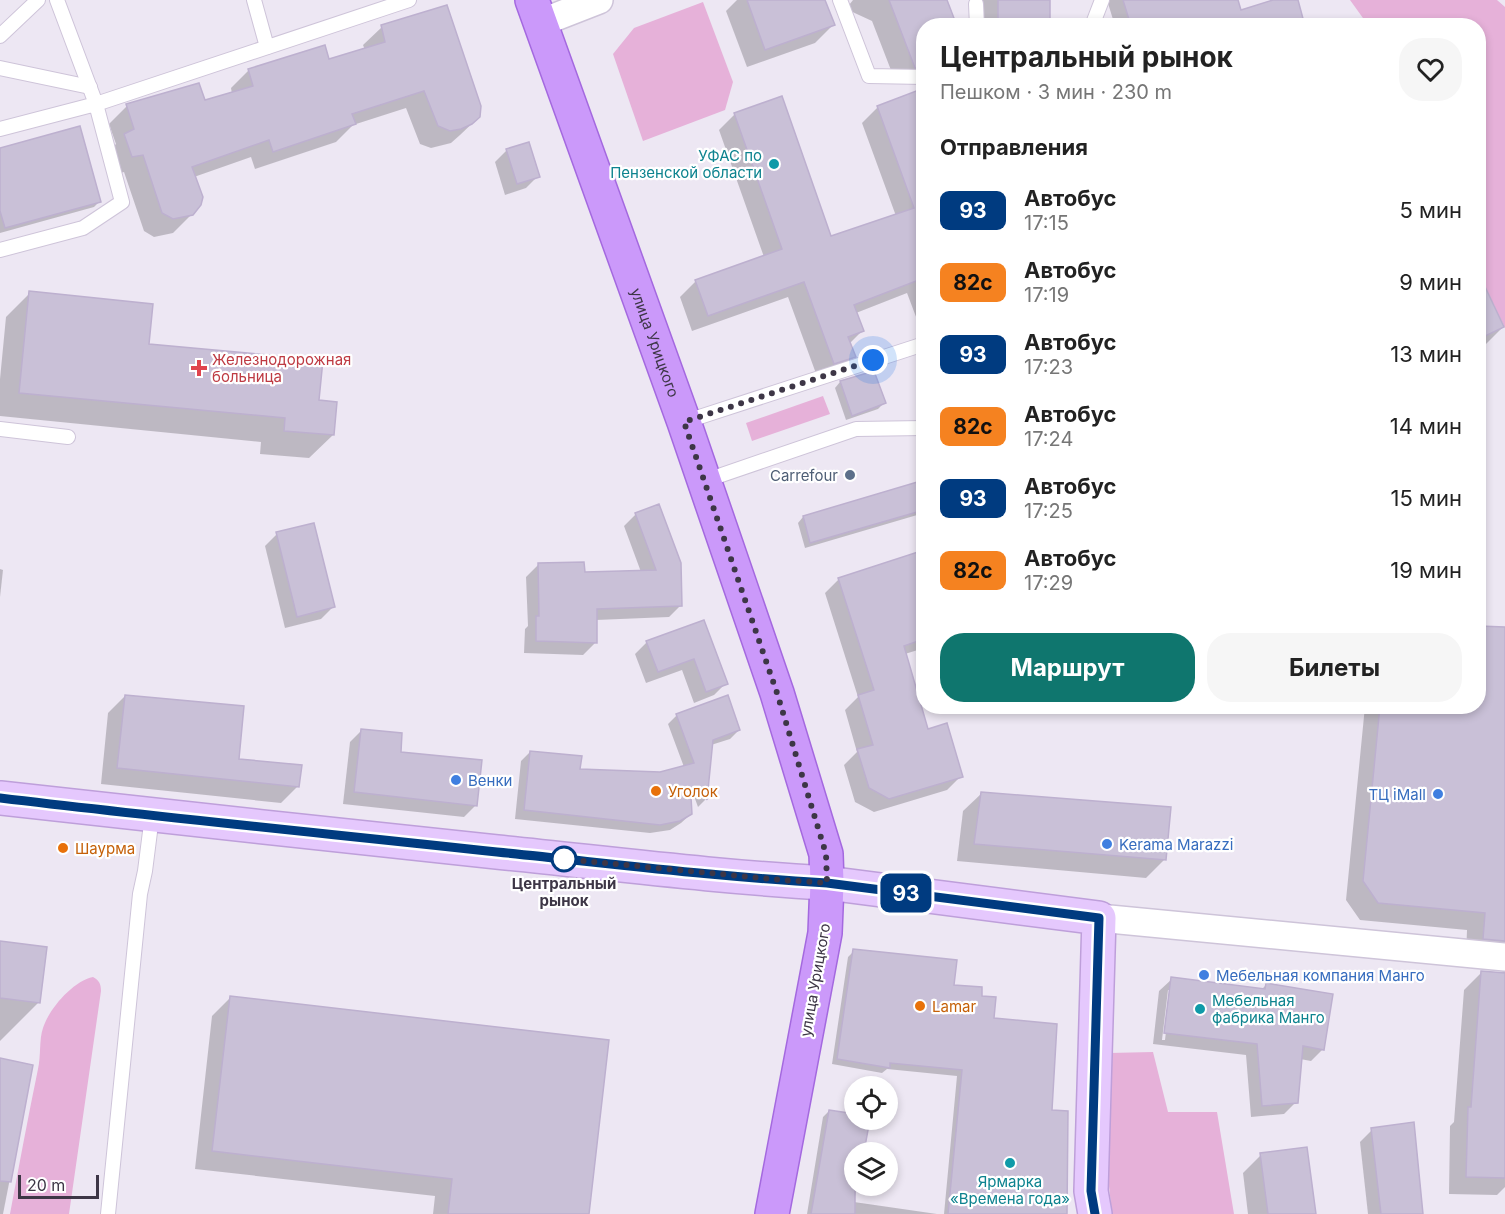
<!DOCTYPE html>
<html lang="ru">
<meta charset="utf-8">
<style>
:root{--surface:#fff;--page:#f6f6f6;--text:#222;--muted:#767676;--accent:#0f766e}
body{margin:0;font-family:Inter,sans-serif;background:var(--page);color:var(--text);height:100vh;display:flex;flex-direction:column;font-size:22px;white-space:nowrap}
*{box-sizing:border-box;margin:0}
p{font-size:20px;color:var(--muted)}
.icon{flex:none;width:33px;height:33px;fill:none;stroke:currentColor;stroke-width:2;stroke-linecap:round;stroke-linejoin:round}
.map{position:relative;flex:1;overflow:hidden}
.panel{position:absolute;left:916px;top:18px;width:570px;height:696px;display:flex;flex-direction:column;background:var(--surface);border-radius:24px;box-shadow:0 3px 9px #0003}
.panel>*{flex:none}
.badge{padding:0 12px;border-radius:9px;font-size:21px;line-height:39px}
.fabs{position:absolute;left:844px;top:1076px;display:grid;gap:12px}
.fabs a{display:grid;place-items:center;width:54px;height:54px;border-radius:50%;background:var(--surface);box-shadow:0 3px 9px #0003;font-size:30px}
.scale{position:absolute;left:18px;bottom:15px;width:81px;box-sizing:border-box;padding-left:6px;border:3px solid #3d3646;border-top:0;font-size:16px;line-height:21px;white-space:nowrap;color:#3d3646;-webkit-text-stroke:4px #fff;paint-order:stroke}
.you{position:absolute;width:30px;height:30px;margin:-15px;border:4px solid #fff;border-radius:50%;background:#1a73e8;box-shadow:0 0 0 9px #1a73e833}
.map>.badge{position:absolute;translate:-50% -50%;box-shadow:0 0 0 3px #fff}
h2{padding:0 24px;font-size:22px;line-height:54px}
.round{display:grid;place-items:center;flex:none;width:63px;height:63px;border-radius:24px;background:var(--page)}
.head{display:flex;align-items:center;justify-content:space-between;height:102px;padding:0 24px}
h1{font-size:28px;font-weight:700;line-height:45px}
.cta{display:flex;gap:12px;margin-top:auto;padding:12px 24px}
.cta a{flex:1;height:69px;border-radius:24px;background:var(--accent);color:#fff;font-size:24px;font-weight:700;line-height:69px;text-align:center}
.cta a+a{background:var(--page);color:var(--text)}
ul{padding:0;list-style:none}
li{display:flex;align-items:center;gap:18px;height:72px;padding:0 24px}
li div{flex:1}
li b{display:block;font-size:22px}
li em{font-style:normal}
li .badge{min-width:66px;font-weight:700;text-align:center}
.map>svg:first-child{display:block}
</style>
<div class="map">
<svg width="1505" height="1214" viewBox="0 0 1505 1214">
<rect width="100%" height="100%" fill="#ede7f3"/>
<g fill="#e6b1d9">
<path d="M1350,0H1497L1505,7V328L1479,274V26L1368,25Z"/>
<path d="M703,2L733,82L725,110L643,141L613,54L634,28Z"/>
<path d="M823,396L830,414L752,441L746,423Z"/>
<path d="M93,977C99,980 101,984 101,991L69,1214H10C19,1166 28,1117 38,1069C41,1057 39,1039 43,1028C49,1009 73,981 93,977Z"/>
<path d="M1153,1052L1168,1112H1217L1234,1214H1112L1106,1158L1109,1053Z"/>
</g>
<g fill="#0003" fill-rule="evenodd">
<path d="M737,0H824L833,25L815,43L747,67L726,11Z"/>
<path d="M853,0H945L924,26V68L894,78L872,21L846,9Z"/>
<rect x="981" y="0" width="67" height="26"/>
<path d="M1107,0H1236L1240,11L1278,0H1296L1303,26H1115Z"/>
<path d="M382,27L479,117L460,135L451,143L431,148L420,144L406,108L353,125L336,142L255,169L251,157L194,177L192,214L173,233L154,237L144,231L124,172L114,175L106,154L116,144L109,124L127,106L204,102L232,94L231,88L249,70L328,61L365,50L363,45Z"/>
<path d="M924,90V338L907,293L856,313L862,331L849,344L854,356L838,372L818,379L788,297L692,331L680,297L696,281L764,257L719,130L735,114L830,238L896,216L862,123L878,107Z"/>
<path d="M0,149L99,202L94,207L0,233Z"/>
<path d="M507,150L538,176L526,188L505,195L495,162Z"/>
<path d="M1479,278L1503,327L1485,345L1479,347Z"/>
<path d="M30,293L147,345L317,402L333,435L309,458L260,454L261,442L0,416V379L6,317Z"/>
<path d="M840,382L884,403L878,409L846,420L835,388Z"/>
<path d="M924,482V513L805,548L798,523L803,517Z"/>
<path d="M636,514L681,605L669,617L596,620L595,643L583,655L524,653L525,629L528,626L526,577L538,565L583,573L641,572L624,526Z"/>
<path d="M277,534L333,607L321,619L285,628L265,546Z"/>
<path d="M924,551V648L905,654L927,730L961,776L947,790L874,812L855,802L844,765L857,752L845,710L858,697L825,593L839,579Z"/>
<path d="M0,569L3,570L0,597Z"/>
<path d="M703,622L726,683L714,695L694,703L682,670L646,683L635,654L647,642Z"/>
<path d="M1479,627L1505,629V1187L1497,1195L1449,1194L1450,1126L1454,1122L1464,990L1482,972L1503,974L1502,968L1466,956L1467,930L1360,920L1346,900L1365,706H1479Z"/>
<path d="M125,696L237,760L298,786L281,803L101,784L108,713Z"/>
<path d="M677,715L739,730L730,739L711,745L706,799L698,807L694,796L689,800L691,814L681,823L670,830L650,833L515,819L521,761L530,752L579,771L660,774L684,767L668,724Z"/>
<path d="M362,730L399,753L476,805L464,817L343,804L350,742Z"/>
<path d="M982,793L1164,860L1146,878L957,861L963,811Z"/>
<path d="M0,943L38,1003L0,1041Z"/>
<path d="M854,951L980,997L992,1020L1066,1214H944L957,1076L887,1069L882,1073L832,1064L848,957Z"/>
<path d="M1172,979L1261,990L1266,985L1323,1049L1311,1061L1300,1059L1296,1102L1284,1114L1251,1117L1246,1055L1153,1044L1159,991ZM1168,990H1171L1165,1040H1162Z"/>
<path d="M230,998L587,1214H433L435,1196L195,1169L212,1016Z"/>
<path d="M0,1060L32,1066L3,1214H0Z"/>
<path d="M829,1111L855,1116V1119H869L863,1152H855V1185H857L854,1202L937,1214H807L823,1117Z"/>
<path d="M1372,1130L1422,1214H1368L1360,1142Z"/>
<path d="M1261,1155L1314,1214H1248L1243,1173Z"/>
</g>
<g fill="#c9c0d7" stroke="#bdb0cf" stroke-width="1.5">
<path d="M747,0H825L835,25L765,50Z"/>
<path d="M889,0H947L957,26H924V68H915Z"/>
<rect x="998" y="0" width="52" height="26"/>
<path d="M1123,0H1238L1241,10L1273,0H1298L1305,26H1131Z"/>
<path d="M447,5L481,106L480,117L472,124L461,129L450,131L438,126L424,91L352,114L356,124L273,152L269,140L192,167L203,197L201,205L193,215L173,219L162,213L143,155L132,157L124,134L134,129L126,104L199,83L205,100L253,86L248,69L325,45L329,59L385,42L381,25Z"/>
<path d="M924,88V278L854,305L864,331L848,337L856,357L834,364L804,282L708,316L695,280L782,249L734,113L782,96L831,236L914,208L877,106Z"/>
<path d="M80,126L101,202L5,228L0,211V148Z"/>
<path d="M529,142L540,177L517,184L506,149Z"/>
<path d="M1479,274L1504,327L1479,339Z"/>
<path d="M29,291L153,304L149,344L323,360L319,400L337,402L334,435L284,431L285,418L19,393Z"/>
<path d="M874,371L886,403L852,416L840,381Z"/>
<path d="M924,480V510L810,543L803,516Z"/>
<path d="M659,504L681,563L682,606L597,609V643L536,641V616H539L538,563L584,562L585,572L656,570L635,513Z"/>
<path d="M314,523L335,607L297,617L276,532Z"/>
<path d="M924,550V639L904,646L928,729L947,723L963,777L889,799L869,788L857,749L873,745L858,695L874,690L838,578Z"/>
<path d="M704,620L728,684L706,692L694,659L658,672L646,641Z"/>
<path d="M1479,626L1505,627V941L1483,939L1485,913L1378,903L1363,881L1380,706H1479Z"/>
<path d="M125,695L244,706L239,759L302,765L299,787L117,768Z"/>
<path d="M728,695L740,730L713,740L707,800L703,789L691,797L692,814L680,821L660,825L524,810L530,751L582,756L580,769L660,772L694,763L676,714Z"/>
<path d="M361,729L402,733L401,752L482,760L477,806L354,792Z"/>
<path d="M981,792L1171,807L1166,860L974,844Z"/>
<path d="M0,941L47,947L40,1003L0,998Z"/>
<path d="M853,949L957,960L954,985L982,987V996L996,997L994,1018L1057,1024L1052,1110L1068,1111L1067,1214H948L962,1070L890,1063V1068L837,1059Z"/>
<path d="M1481,971L1505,973V1178L1466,1177L1468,1107H1471Z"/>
<path d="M1171,977L1265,989L1266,983L1333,994L1324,1050L1303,1046L1298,1103L1262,1106L1257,1044L1164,1033Z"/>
<path d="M230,996L609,1040L589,1214H448L452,1179L212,1151Z"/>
<path d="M0,1058L33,1065L11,1182L0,1181Z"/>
<path d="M829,1110L855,1114V1119H870L864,1152H855V1214H811Z"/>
<path d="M1414,1122L1423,1214H1381L1371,1128Z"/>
<path d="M1307,1147L1316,1214H1268L1260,1153Z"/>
</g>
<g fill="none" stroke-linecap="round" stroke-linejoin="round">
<defs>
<g id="lane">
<path d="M57,0L96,104L409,0"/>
<path d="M254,0L267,47"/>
<path d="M840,0L869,76L924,77"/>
<path d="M976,4L977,26"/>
<path d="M1092,26L1102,0"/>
<path d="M0,36L38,0"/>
<path d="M0,68L90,87"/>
<path d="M0,129L96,104L122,202L83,228L0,250"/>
<path d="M684,422L924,344"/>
<path d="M0,429L68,437"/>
<path d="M704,481L856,429L924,428"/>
<path d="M108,1214L140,894L145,871L152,816"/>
</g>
<g id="street">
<path d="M540,23L599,0"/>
<path d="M1099,918L1505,957"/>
</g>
<path id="secondary" d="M0,798C166,817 331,834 497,852C607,863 717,877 827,883L1099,918L1091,1191L1095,1214"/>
<g id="primary">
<path id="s1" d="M532,0L684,422L777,693L826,854L827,883L825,933L772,1214"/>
</g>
</defs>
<use href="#lane" stroke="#cec4d9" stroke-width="16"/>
<use href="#street" stroke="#cec4d9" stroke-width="30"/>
<use href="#secondary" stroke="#be9fda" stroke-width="36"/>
<use href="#primary" stroke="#a469df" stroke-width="36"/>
<use href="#lane" stroke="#fff" stroke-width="14"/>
<use href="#street" stroke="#fff" stroke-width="27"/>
<use href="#secondary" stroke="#e5c8fd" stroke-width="33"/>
<use href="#primary" stroke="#cb99fa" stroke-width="33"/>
</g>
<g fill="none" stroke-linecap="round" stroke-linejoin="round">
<defs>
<path id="line" d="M0,798C165,818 331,834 497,852C607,863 717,877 827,883L1099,918L1091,1191L1095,1214"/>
</defs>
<use href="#line" stroke="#fff" stroke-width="14"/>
<use href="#line" stroke="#003b80" stroke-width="9"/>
<path stroke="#3d3646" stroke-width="6" stroke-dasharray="0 10.8" d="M564,859H563L782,880L827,883L826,854L777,693L684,422L873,360"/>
</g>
<g fill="#0f9aa8" stroke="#fff" stroke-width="2">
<circle cx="774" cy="164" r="6"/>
<circle cx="1200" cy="1009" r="6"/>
<circle cx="1010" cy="1163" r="6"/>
</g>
<path fill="#e0444e" stroke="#fff" stroke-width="2" d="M196 359h6v6h6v6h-6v6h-6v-6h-6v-6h6z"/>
<circle fill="#5c6f8a" stroke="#fff" stroke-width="2" cx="850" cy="475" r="6"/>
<g fill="#3f7fe0" stroke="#fff" stroke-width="2">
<circle cx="456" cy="780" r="6"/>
<circle cx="1438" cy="794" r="6"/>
<circle cx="1107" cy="844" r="6"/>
<circle cx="1204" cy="975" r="6"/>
</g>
<g fill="#e8710a" stroke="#fff" stroke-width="2">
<circle cx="656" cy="791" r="6"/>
<circle cx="63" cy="848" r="6"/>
<circle cx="920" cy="1006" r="6"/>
</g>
<circle fill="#fff" stroke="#003b80" stroke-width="3" cx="564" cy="859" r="12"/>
<g text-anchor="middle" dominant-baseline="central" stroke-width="4.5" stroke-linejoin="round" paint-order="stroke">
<g font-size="15" fill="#0d838f" stroke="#fff" text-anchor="end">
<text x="762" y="155">УФАС по<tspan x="762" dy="17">Пензенской области</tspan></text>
<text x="1212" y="1000" text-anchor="start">Мебельная<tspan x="1212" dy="17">фабрика Манго</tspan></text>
<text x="1010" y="1181" text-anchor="middle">Ярмарка<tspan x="1010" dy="17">«Времена года»</tspan></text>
</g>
<g font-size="15" fill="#3d3646" stroke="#fff">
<text stroke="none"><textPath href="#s1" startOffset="364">улица Урицкого</textPath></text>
<text transform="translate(815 980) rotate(-80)">улица Урицкого</text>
</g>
<g font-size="15" fill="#be3a42" stroke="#fff" text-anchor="start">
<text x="212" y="359">Железнодорожная<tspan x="212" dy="17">больница</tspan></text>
</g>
<g font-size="15" fill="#4e5e75" stroke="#fff" text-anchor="end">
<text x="838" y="475">Carrefour</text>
</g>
<g font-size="15" fill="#366cbe" stroke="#fff" text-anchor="start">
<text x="468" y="780">Венки</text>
<text x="1426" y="794" text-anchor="end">ТЦ iMall</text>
<text x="1119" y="844">Kerama Marazzi</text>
<text x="1216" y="975">Мебельная компания Манго</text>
</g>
<g font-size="15" fill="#c56008" stroke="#fff" text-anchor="start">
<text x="668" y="791">Уголок</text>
<text x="75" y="848">Шаурма</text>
<text x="932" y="1006">Lamar</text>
</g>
<g font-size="15" font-weight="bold" fill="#3d3646" stroke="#fff">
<text x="564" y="883">Центральный<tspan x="564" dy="17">рынок</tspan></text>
</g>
</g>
</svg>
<div class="fabs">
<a><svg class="icon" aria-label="locate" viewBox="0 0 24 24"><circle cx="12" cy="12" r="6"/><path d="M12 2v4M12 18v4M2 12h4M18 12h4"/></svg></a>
<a><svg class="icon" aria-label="layers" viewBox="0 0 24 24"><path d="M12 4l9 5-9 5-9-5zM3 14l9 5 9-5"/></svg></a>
</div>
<div class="scale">20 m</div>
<div class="you" style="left:873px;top:360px"></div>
<b class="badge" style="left:906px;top:893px;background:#003b80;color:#fff">93</b>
<section class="panel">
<div class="head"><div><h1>Центральный рынок</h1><p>Пешком · 3 мин · 230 m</p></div><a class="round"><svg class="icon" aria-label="heart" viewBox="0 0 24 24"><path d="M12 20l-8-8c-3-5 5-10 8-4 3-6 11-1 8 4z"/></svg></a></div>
<h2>Отправления</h2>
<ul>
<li><span class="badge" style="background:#003b80;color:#fff">93</span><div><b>Автобус</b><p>17:15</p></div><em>5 мин</em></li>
<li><span class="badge" style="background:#f58220;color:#111">82с</span><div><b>Автобус</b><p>17:19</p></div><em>9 мин</em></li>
<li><span class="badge" style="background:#003b80;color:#fff">93</span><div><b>Автобус</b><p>17:23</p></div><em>13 мин</em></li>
<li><span class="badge" style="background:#f58220;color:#111">82с</span><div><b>Автобус</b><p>17:24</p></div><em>14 мин</em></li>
<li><span class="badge" style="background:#003b80;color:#fff">93</span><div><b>Автобус</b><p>17:25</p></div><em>15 мин</em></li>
<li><span class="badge" style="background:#f58220;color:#111">82с</span><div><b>Автобус</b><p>17:29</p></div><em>19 мин</em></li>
</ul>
<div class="cta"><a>Маршрут</a><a>Билеты</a></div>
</section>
</div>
